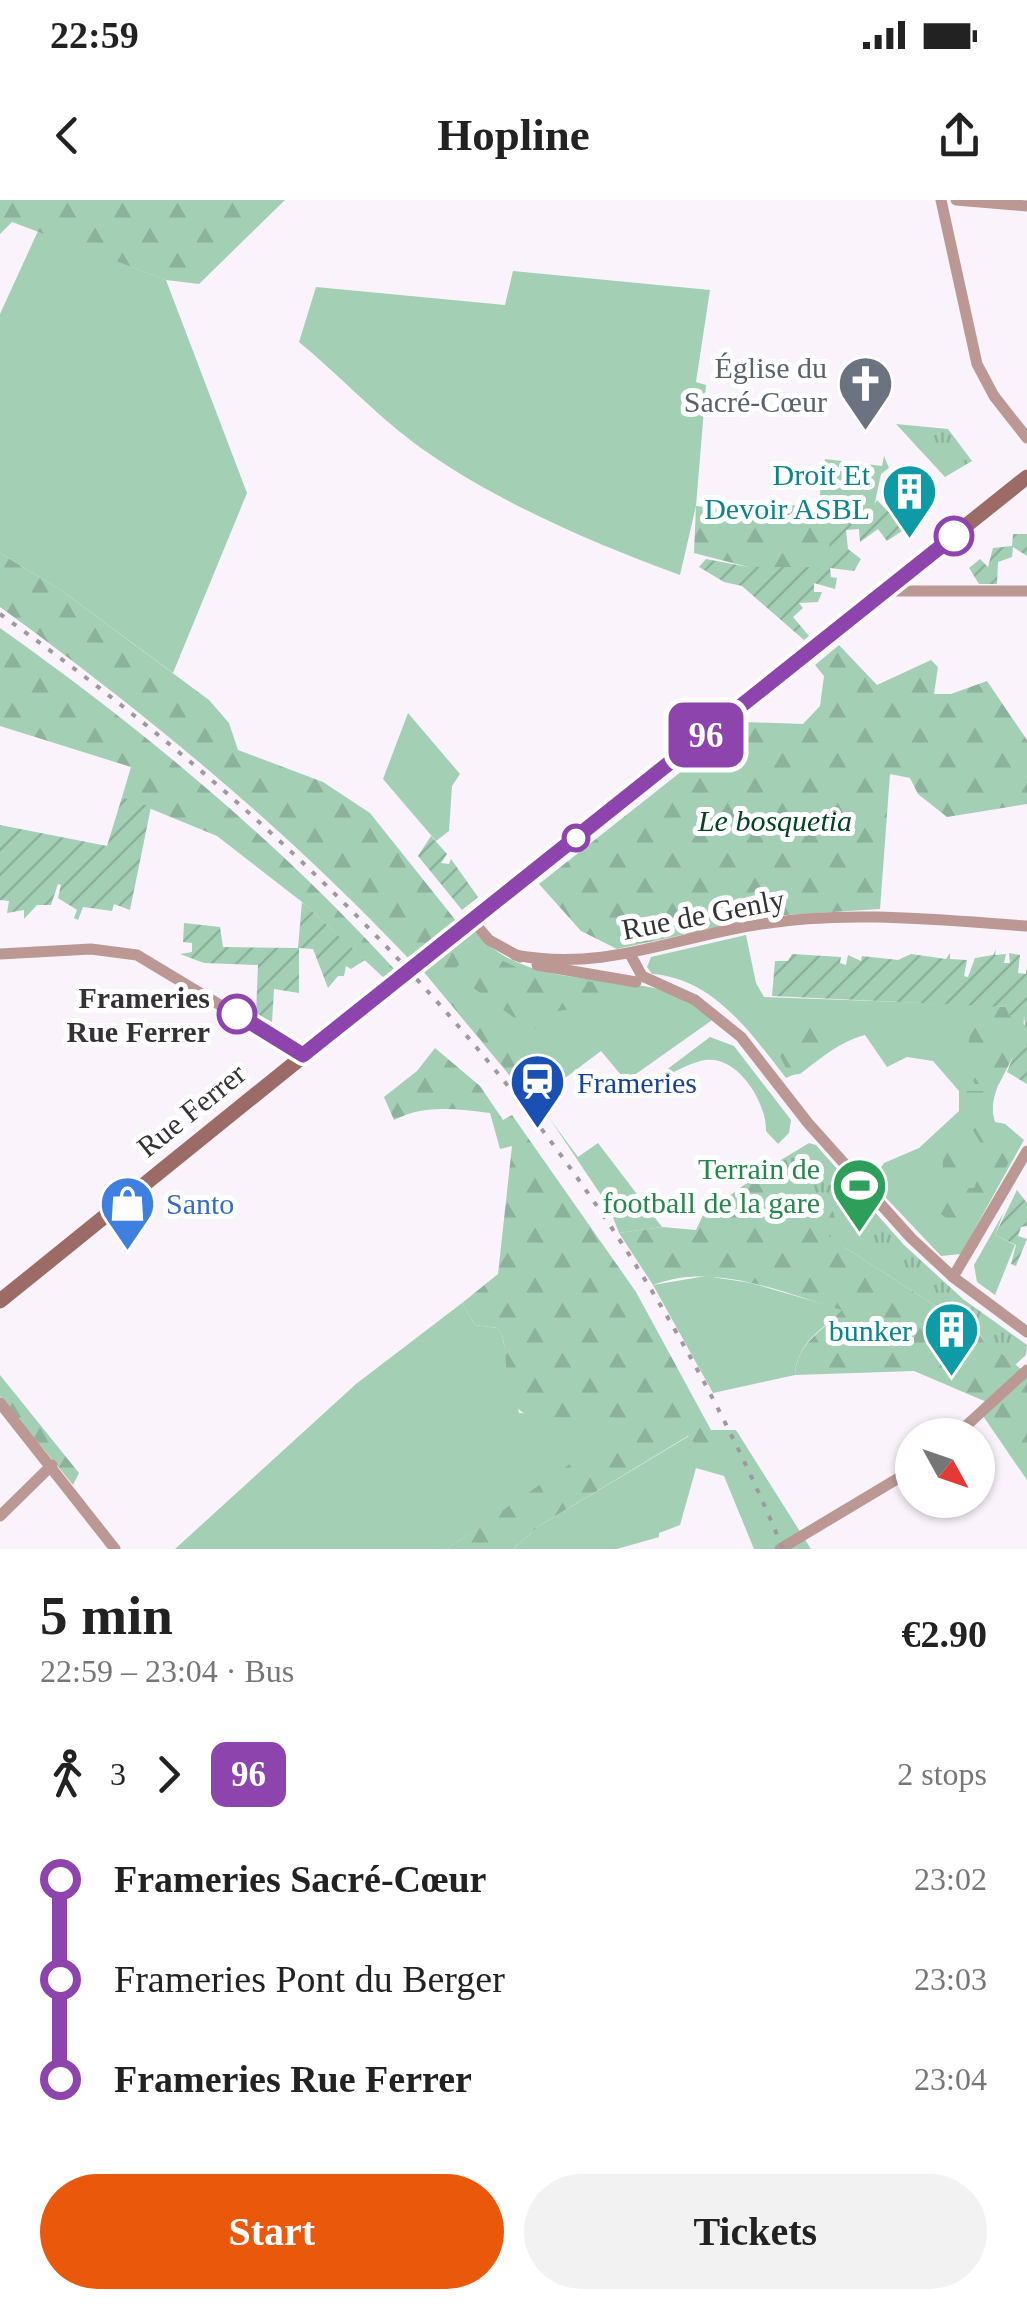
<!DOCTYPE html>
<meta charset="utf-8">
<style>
:root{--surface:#fff;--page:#f2f2f2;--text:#222;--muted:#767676;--accent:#ea580c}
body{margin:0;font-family:"Times New Roman",serif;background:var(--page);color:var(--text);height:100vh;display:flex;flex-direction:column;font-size:38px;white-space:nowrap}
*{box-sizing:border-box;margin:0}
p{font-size:32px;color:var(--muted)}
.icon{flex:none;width:55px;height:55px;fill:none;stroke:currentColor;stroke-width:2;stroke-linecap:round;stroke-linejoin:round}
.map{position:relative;height:1349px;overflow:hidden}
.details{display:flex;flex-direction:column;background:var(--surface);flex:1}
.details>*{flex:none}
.badge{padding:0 20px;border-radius:15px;font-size:35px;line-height:65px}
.needle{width:65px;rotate:130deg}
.controls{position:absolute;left:895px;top:1218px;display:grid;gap:20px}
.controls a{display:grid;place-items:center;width:100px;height:100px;border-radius:50%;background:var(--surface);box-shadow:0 2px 8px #0004;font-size:50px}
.map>.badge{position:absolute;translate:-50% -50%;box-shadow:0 0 0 5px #fff}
.legs{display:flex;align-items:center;gap:15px;height:110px;padding:0 40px;font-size:32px}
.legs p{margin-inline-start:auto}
.head{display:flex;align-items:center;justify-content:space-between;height:170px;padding:0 40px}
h1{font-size:55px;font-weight:800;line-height:75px}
.action{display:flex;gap:20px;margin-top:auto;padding:20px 40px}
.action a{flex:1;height:115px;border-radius:60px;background:var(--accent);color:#fff;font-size:40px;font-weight:800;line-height:115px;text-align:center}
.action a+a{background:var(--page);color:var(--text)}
ul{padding:0 40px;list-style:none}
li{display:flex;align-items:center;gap:35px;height:100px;font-size:38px}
li i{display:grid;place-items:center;width:15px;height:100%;margin:0 12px;background:currentColor}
li i::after{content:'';width:25px;height:25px;margin:-12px;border:8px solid;border-radius:50%;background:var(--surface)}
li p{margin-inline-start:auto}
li:first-child i{background:linear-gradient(#0000 50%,currentColor 0)}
li:last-child i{background:linear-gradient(currentColor 50%,#0000 0)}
.status{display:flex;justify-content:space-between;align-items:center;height:70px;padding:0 50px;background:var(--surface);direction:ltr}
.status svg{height:28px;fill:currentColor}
header{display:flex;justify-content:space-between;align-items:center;height:130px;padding:0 40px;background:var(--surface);font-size:45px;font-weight:800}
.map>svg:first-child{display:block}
</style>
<div class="status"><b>22:59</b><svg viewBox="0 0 49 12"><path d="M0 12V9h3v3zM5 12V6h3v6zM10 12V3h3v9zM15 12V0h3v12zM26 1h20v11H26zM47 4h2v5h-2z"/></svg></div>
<header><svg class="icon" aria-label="back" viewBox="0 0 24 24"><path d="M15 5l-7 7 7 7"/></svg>Hopline<svg class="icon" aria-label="share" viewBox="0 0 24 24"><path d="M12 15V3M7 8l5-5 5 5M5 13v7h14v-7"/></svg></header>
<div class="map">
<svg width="1027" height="1349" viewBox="0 0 1027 1349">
<defs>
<pattern id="forest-firs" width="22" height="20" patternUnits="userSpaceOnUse" patternTransform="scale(2.5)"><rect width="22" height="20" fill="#a3cfb5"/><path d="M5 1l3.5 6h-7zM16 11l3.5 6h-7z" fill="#8db29c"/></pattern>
<pattern id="park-tufts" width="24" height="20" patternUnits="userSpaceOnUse" patternTransform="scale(2.5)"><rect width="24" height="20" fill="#a3cfb5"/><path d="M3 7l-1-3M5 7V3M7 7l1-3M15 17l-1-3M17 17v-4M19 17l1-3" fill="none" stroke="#8db29c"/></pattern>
<pattern id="garden-furrows" width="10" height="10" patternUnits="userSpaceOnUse" patternTransform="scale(2.5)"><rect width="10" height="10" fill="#a3cfb5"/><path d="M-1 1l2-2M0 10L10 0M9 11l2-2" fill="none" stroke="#8db29c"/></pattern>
</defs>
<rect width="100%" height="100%" fill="#faf3fb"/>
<g fill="#a3cfb5">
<path d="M38,31L166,80L247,293L173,473L62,391L0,353V114Z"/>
<path d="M513,71L710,90L696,182L706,185L696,306L680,375C590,342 492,300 414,243C373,212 338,174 299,142L316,87L505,105Z"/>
<path d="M884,256L889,268L881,274L873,312L865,322L816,321L825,259L882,266Z"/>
<path d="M408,513L460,574L452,586L449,631L436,641L383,579Z"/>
<path d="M474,731C524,788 601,773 666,791C684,796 700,808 715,818L626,881L601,851L544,894L538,886L524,893L424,772Z"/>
<path d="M746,735L756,783L764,797L984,805L1025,825C1019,859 984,888 995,923L1005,924L1024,940L961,1054L941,1056L871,982L884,963L919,948L959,911V891L933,861L907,857L887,867L865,835C835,842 815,867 786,878C751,833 713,778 652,774L647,767L651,757Z"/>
<path d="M710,837L734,846L791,920L789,933L778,944L766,931C767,903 738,855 705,860C686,863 650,885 633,895Z"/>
<path d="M550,919L578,957L598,943L662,1027L619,1033L609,1007Z"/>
<path d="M1004,1012L995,1035L1015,1045L995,1095L977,1082L974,1065Z"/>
<path d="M706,1076L751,1083L844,1110C820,1130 797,1143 795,1175L713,1193L653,1085Z"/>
<path d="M462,1103L475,1125L497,1128L502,1135L519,1213L625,1218L627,1226L447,1349H175L356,1184Z"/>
<path d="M711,1230H736L811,1349H754L724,1276L696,1268L680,1325L659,1333V1337L617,1349H513L539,1326L689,1236L711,1244Z"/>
</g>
<g fill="url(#forest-firs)">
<path d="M0,0H285L199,84L166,80L12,22L0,34Z"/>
<path d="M794,305L812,323L829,316L836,321L830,368L748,367L694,353L696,306L751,313Z"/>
<path d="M0,353L62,391L209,500L229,523L238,550L323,582L370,613L457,722L410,760C284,627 148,515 0,407Z"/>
<path d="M0,428C144,530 277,641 396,771L385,779L302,702L217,636L122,597L131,567L0,526Z"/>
<path d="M839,445L877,485L931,460L938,467L934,494H951L987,481L1027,540V604L947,617L918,594L910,578L890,574L880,709L770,716L617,749L581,731L539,684L744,522L803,524L820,506L824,476L815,465Z"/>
<path d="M453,748L497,758L537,777L618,784L612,803L558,811L550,818L559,839L520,822L472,787L469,769L461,763L449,774L451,784C464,790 463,800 474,808C487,818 505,817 518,829L516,838L531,857L525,882L518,884L424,772Z"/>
<path d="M984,805L1006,807L1024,816L1023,837L999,884H975L964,864L976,806Z"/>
<path d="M819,819L847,832L844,840L800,874L790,875L771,840L791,822Z"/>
<path d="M435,848L480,886L503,920L512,915L636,1092L711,1230V1244L699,1248L688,1236L539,1326L513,1349H447L626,1225L624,1218L533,1217C497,1207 511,1164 502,1135L497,1128L475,1125L462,1103L498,1074L512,946L500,949L490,913C456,909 425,904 394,920L384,897L417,871Z"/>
<path d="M959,891H987L995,922L1005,924L1021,939L972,1031L957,1027L925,1001L934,988H974L988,956C977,934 960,916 959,891Z"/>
<path d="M944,932L953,933L960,955L978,960L979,970L961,972L953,983H942Z"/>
<path d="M773,964L827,989L844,1047L976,1132L1027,1174V1280L981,1213L989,1203L914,1171L795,1175C797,1142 822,1132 842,1110C784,1093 713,1061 653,1085L619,1033L662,1027L696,1030L703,1015Z"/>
<path d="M0,1175L79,1273L73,1285L0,1196Z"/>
</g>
<g fill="url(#park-tufts)">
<path d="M896,224L948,229L972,261L945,277Z"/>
<path d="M809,943L816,945L903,1044L963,1099L1027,1145L1026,1155L1015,1165L976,1132L844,1047L836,1049L827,1031L835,1018L833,1010L824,1005L810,1016L802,1014L766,969Z"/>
</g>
<g fill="url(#garden-furrows)">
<path d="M877,300L905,329L887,341L878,329L860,342L859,329L846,330L848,349L861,359L854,371L830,368L831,377L837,378L835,389L814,383V392H822L818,402L799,403L803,408L793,417L809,436L804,440L742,386L724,382L699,367L706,359L748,367H830L829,321L864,322Z"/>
<path d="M1013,334H1027V356L1013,347L1012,357L998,362L997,384H979L969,368L980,359L988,367L993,348L1012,346Z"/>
<path d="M122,597L151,607L130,710L114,704L112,711L83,707L78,720L74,718L77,710L58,698L61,685L58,684L51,705H37L24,719V710L7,713L9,701L0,700V625L107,646Z"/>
<path d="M431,636L447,654L441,663L449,664L451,659L478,697L462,710L418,656Z"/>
<path d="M302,702L365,760L351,769L346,766L344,776H338L328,788L313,749L299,748V793L274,789L272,822L256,814L258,765L204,763L180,754L192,752V743L183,742L184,723L220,727L223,747L298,748Z"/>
<path d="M996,749L995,755L1006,754L1004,763H1010L1009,753L1020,755L1018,773L1026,774L1027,765V884L1007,872L1025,825L1024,816L1009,815L1006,807L772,796L775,761H788L792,754L841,757L840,763L846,765L848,755L861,761L862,756L898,760L911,754L946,759L950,753V759L967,760L964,776L968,777L975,758L993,755Z"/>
<path d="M1017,990L1027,1003V1026L1021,1027L1018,1036L1027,1039L1016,1066L1011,1064L1016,1045L995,1035Z"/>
</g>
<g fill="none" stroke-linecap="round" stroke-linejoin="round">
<g stroke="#bb9894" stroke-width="11">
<path d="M941,0L977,164L994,196L1027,238"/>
<path d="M956,0L1027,6"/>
<path d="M885,391H1027"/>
<path d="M472,720L489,740L520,757"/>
<path d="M0,754L91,749L137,755L303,855"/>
<path d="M630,754L642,776L695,800L741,837L808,923L911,1038L953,1077L1027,1132"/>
<path d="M515,755C606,772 673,737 761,724C847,710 940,720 1027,726"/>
<path d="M537,765L636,782"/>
<path d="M953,1077L1027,951"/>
<path d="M0,1203L115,1349"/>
<path d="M956,1235L1027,1170"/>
<path d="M0,1316L52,1265"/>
<path d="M780,1349L912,1270"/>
</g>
<g stroke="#9d6b66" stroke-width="15">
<path d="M429,754L1027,277"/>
<path d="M0,1101L390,786"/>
</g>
<path stroke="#9e999f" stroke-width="4" stroke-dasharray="5 10" stroke-linecap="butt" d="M0,414C339,656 622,959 783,1349"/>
<path stroke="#9d6b66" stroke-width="15" d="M390,786L429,754"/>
</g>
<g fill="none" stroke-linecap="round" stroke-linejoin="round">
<defs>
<path id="line-1" d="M237,814L303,855L954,336"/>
</defs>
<use href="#line-1" stroke="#fff" stroke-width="22"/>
<use href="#line-1" stroke="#8e44ad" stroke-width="15"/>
</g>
<defs>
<symbol id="church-pin" viewBox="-11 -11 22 30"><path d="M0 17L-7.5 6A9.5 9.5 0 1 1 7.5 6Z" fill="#6b7280" stroke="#fff"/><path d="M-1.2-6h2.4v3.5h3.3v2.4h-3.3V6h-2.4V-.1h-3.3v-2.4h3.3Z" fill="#fff"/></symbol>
<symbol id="building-pin" viewBox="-11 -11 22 30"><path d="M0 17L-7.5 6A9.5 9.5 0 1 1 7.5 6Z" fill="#0f9aa8" stroke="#fff"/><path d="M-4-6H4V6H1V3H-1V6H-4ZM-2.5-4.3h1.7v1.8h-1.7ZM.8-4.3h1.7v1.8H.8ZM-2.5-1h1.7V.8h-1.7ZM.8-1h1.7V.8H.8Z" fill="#fff"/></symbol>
<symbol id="station-pin" viewBox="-11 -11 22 30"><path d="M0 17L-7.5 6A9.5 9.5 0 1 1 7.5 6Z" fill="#1a4fb4" stroke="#fff"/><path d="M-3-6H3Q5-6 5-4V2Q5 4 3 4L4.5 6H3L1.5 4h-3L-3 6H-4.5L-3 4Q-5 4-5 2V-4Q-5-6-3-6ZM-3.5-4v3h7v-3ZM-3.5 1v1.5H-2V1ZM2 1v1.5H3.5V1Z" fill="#fff"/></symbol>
<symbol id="stadium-pin" viewBox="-11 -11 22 30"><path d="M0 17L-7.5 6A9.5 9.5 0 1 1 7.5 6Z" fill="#2e9e5b" stroke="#fff"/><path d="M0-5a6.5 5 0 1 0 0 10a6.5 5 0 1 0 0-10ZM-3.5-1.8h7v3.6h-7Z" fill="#fff"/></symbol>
<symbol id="shop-pin" viewBox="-11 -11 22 30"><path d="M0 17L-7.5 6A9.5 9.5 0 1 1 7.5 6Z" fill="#3f7fe0" stroke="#fff"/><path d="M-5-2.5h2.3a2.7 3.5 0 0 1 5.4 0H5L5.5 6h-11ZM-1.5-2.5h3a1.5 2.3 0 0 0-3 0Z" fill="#fff"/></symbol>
</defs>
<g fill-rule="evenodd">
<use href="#church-pin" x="834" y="152" width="63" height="86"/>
<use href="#building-pin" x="878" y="260" width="63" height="86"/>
<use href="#station-pin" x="506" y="850" width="63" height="86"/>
<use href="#stadium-pin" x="828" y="954" width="63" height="86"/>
<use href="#shop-pin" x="96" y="972" width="63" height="86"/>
<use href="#building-pin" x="920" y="1098" width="63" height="86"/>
</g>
<g fill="#fff" stroke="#8e44ad" stroke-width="5">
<circle cx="954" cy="336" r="18"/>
<circle cx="576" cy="638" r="12"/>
<circle cx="237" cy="814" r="18"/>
</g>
<g text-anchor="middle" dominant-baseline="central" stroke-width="10" stroke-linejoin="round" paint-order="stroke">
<g font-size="30" fill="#5b616d" stroke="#fff" text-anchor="end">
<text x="827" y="167">Église du<tspan x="827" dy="34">Sacré-Cœur</tspan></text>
</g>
<g font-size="30" fill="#0d838f" stroke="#fff" text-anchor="end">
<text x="870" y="274">Droit Et<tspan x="870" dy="34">Devoir ASBL</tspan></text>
<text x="912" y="1130">bunker</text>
</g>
<g font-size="30" font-style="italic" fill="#044228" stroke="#fff">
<text x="775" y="620">Le bosquetia</text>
</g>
<g font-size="30" fill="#353236" stroke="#fff">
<text transform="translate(703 714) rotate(-11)">Rue de Genly</text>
<text transform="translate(191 910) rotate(-39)">Rue Ferrer</text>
</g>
<g font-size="30" font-weight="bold" fill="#353236" stroke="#fff" text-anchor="end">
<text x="210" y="797">Frameries<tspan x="210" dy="34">Rue Ferrer</tspan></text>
</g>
<g font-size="30" fill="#164399" stroke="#fff" text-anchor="start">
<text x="577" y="882">Frameries</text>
</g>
<g font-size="30" fill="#27864d" stroke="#fff" text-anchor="end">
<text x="820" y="968">Terrain de<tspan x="820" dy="34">football de la gare</tspan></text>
</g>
<g font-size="30" fill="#366cbe" stroke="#fff" text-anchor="start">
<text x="166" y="1003">Santo</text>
</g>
</g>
</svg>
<div class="controls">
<a><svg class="needle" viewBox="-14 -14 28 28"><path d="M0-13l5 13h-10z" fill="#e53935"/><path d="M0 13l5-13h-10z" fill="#767676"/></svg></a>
</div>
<b class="badge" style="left:706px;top:535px;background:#8e44ad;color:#fff">96</b>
</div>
<section class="details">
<div class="head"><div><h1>5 min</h1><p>22:59 – 23:04 · Bus</p></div><b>€2.90</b></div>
<div class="legs"><svg class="icon" aria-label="walk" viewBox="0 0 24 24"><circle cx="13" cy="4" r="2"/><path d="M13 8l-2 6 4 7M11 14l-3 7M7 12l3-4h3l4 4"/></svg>3<svg class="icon" aria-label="forward" viewBox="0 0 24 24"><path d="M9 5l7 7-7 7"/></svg><b class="badge" style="background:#8e44ad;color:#fff">96</b><p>2 stops</p></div>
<ul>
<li><i style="color:#8e44ad"></i><b>Frameries Sacré-Cœur</b><p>23:02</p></li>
<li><i style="color:#8e44ad"></i><span>Frameries Pont du Berger</span><p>23:03</p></li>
<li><i style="color:#8e44ad"></i><b>Frameries Rue Ferrer</b><p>23:04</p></li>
</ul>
<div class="action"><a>Start</a><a>Tickets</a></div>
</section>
